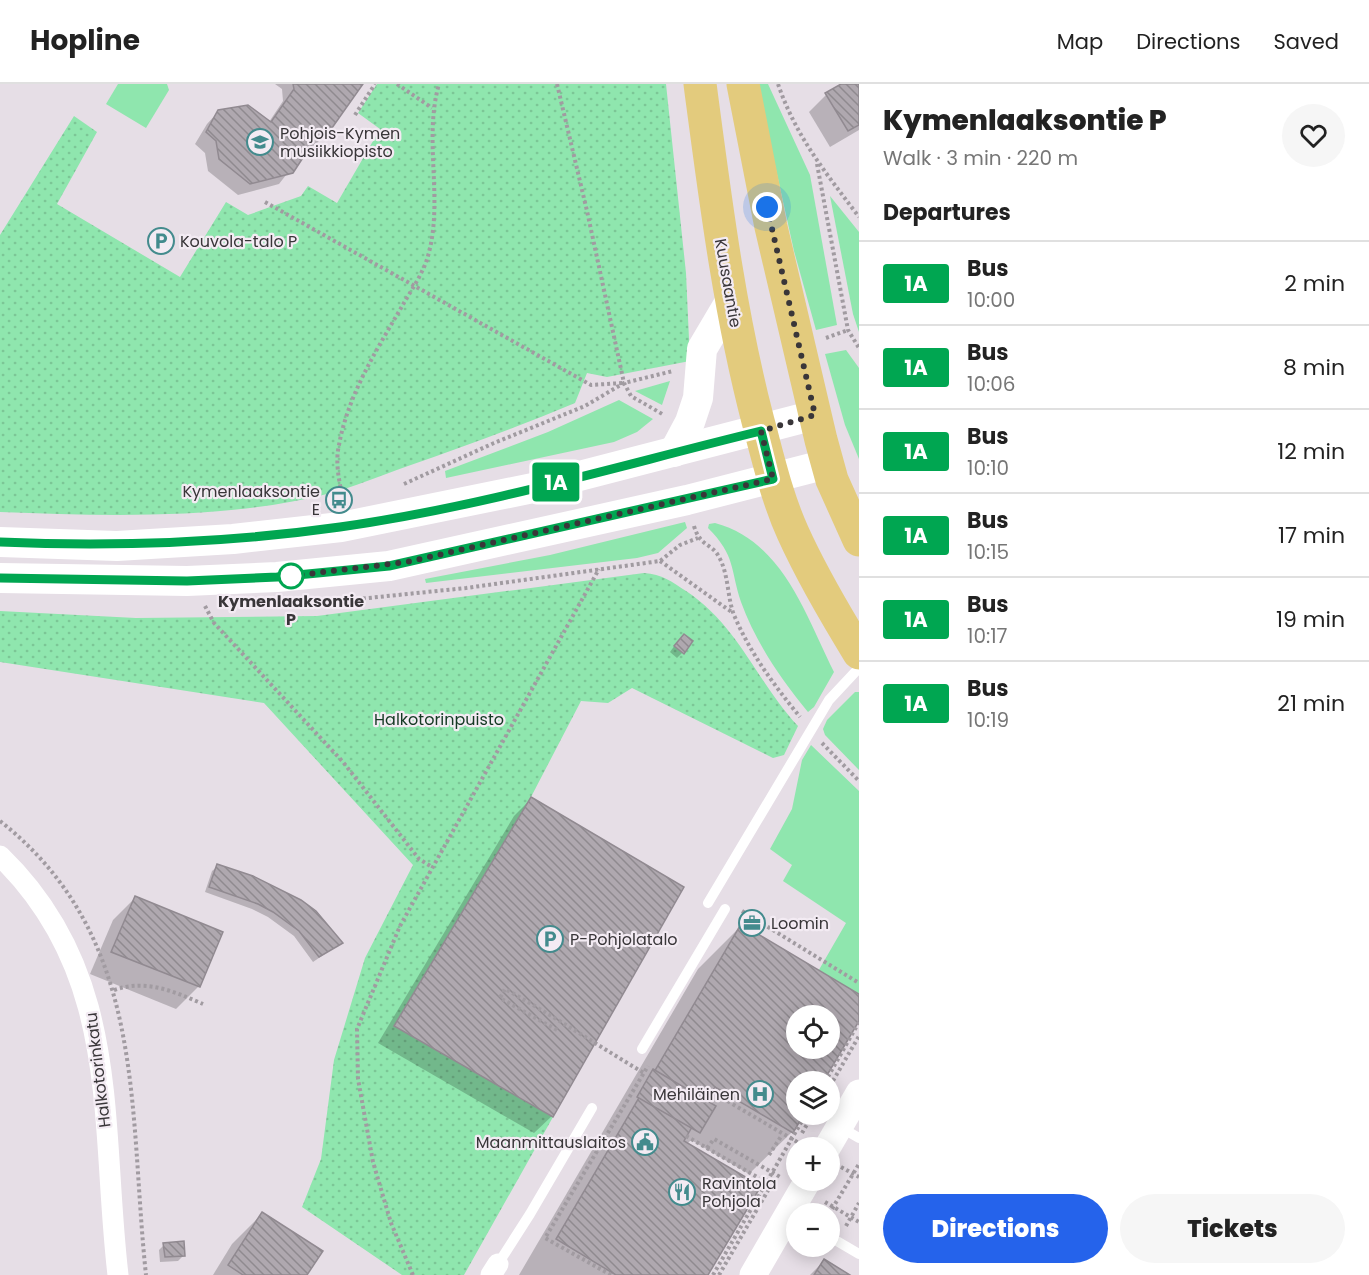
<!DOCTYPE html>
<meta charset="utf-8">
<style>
:root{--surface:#fff;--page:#f6f6f6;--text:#222;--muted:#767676;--line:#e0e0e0;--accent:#2563eb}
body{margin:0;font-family:Poppins,sans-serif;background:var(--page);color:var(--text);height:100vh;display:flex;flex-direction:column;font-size:22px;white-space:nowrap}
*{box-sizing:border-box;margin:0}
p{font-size:20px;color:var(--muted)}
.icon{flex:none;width:33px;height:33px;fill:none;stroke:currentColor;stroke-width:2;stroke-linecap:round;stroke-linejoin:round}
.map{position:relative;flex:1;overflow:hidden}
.sheet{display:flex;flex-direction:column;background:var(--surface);width:510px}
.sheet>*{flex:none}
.badge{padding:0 12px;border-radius:4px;font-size:21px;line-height:39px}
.tools{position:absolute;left:786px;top:921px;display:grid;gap:12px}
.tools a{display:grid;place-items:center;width:54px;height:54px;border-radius:50%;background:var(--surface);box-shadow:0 3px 15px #0003;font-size:30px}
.you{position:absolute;width:30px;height:30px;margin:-15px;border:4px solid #fff;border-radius:50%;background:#1a73e8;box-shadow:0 0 0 9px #1a73e833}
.map>.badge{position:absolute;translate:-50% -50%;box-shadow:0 0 0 3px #fff}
h2{padding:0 24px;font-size:22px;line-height:54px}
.round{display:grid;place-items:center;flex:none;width:63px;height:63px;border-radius:32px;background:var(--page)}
.summary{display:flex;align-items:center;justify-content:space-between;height:102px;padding:0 24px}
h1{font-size:28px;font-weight:800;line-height:45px}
.button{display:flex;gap:12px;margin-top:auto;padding:12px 24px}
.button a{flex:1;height:69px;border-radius:36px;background:var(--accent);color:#fff;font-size:24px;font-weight:800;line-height:69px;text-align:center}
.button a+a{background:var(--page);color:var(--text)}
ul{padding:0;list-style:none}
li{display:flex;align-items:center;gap:18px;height:84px;padding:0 24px;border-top:2px solid var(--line)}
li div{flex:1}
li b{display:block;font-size:22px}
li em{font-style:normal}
li .badge{min-width:66px;font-weight:700;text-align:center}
header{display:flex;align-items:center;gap:36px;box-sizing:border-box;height:84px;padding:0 30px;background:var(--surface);border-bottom:2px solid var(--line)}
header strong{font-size:28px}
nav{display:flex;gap:33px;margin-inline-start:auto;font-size:21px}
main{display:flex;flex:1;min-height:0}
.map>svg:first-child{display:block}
</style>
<header>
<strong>Hopline</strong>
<nav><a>Map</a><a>Directions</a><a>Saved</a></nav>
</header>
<main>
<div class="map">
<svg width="859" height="1191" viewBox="0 0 859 1191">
<defs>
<pattern id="park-dots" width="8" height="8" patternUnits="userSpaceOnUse" patternTransform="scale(1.5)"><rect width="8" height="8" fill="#8fe6ae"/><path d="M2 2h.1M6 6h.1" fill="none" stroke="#7cc696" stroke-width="1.8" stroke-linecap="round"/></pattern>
<pattern id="building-back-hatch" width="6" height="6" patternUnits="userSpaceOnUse" patternTransform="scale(1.5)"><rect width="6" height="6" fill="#afa8af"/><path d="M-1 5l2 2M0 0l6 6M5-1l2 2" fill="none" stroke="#8f8a8f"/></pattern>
</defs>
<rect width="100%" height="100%" fill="#e6dee6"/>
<g fill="#8fe6ae">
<path d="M118,0H167L169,6L146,44L106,20Z"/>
<path d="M757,0H768L810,91L837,241L816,246L794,167Z"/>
<path d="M830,112L859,148V248L853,230Z"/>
<path d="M846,266L859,284V375L845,341L825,270Z"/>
<path d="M670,297L662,321L635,307Z"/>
<path d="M619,316L653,335L637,348L614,358L446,394L445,387L548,348Z"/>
<path d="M685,438L687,444L658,469L637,474L426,499L425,495L550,471Z"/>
<path d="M715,439C783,457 806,532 834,588L814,623L808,628C781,595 756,559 741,518C730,485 736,472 708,444L709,440Z"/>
<path d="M855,608H859V686L825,651L823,645L827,636Z"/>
<path d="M811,661L859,707V916L816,891L846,839L783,797L792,781L770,765L792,725L802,676Z"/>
</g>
<g fill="url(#park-dots)">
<path d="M377,0H666L686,189L690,277L607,293L587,289L575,319C520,342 465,362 408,382C382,391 354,403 327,410C224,436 105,432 0,428V151L74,32L97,48L57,120L180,193L226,118L248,131L301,112L308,102L337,119L380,45L358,29Z"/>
<path d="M644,489C662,490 672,498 686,507C739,542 756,597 798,642L784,671L773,674L632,604L608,619L581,617L531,713L394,942L553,1033L464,1191H402L302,1123L321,1075L334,976L365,874L413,781L264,619L0,578V527L136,534L317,532Z"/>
</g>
<g fill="#0003" fill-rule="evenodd">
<path d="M275,0H361L326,50L314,62L308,63L279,100L238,111L208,87L205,69L195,60L207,40L218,28L269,38L283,17L282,5Z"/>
<path d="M844,0H859V46L830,63L809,28L826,11Z"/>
<path d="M678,557L682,569L677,574L670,568Z"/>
<path d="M531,715L682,804L552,1032L534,1049L378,959L514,732Z"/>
<path d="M218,782L341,859L313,878L294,852L268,833L252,825L205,808L212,787Z"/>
<path d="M135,814L221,849L198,903L176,925L90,890L113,836Z"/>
<path d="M741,842L859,912V934L821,998H796V1030L792,1048L749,1090L691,1056L687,1060L707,1191H519L698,885ZM796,932H830V964H796Z"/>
<path d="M262,1130L306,1191H213L232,1160Z"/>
<path d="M164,1161L184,1171L178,1177L160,1178L159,1166Z"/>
<path d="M824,1177L848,1191H810Z"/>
</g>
<g fill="url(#building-back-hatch)" stroke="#918a91" stroke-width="1.5" fill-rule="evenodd">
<path d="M293,0H363L327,51L317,52L293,89L250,100L219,75L216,57L206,48L218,26L248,21L271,38L294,5Z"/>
<path d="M841,0H859V41L848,47L825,9Z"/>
<path d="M684,550L693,557L684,570L674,562Z"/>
<path d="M531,713L684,803L553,1033L394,942Z"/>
<path d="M217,780L253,792L301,816L316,827L343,859L319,873L299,847L273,828L258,820L209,803Z"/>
<path d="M135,812L223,848L200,903L111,868Z"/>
<path d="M741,840L859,910V937L823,998H796V1030H804L793,1049L715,1003L707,1017L684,1057L761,1102L708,1191H616L556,1155ZM796,932H830V964H796Z"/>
<path d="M653,985L716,1022L700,1049L637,1013Z"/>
<path d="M262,1128L323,1167L307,1191H243L228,1181Z"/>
<path d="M184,1157L185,1172L165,1173L163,1159Z"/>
<path d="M824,1175L850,1191H814Z"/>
</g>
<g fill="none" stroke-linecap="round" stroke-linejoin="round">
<g stroke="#a19ba1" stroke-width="4" stroke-dasharray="3 3" stroke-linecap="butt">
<path d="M397,0L432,24"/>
<path d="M557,0L587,127L624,299L631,312L664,331"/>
<path d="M778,0C796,53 826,89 859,133"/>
<path d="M355,31L375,0"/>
<path d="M817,80L848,246L859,264"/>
<path d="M265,118L591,301L623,299"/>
<path d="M826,254L848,246"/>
<path d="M404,400L494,359L585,322L624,299L673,287"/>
<path d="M343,415C339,397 335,378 339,361C348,311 376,267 401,224C410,208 423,190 428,172C444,116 423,56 439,0"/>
<path d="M694,442C700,463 712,459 719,473C729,491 727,513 734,531C750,569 774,601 800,633"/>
<path d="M660,477L733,529"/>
<path d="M339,517L466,504L660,477L680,461L698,454"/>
<path d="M205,522L214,539L343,678L419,775L432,783"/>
<path d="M822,659L859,697"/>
<path d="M0,737C148,854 128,1023 146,1191"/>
<path d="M742,827L859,899"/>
<path d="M114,906C146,895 173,907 203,920"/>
<path d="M557,946L500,914L505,905C552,931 597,961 644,989"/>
<path d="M825,998L859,938"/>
<path d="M830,1002L859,952"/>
<path d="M712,1008L804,1062"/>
<path d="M802,1049L813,1030"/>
<path d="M686,1052L759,1094"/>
<path d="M707,1064L714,1055L782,1094"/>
<path d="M769,1071L782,1051"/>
<path d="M841,1083L859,1093"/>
<path d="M825,1118L859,1138"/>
<path d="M829,1130L859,1080"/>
<path d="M846,1142L859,1119"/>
<path d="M413,1191L391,1139L373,1078L358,995L357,945L400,842L599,485"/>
<path d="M611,1191L545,1154L648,982"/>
<path d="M713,1191L806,1030"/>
<path d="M719,1191L770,1103"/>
</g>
<g stroke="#fff" stroke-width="10">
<path d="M708,819L829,616L859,584"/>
<path d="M642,965L725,825"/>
<path d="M840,1043L859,1054"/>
<path d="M830,1153L859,1170"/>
<path d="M498,1180L530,1130L592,1024"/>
</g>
<g stroke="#fff" stroke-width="21">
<path d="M0,772C122,890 100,1037 118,1191"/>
<path d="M491,1191L498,1180"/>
</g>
<g stroke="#fff" stroke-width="27">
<path d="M827,1064L859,1009"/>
<path d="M753,1191L808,1096"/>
</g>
<g stroke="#fff" stroke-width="30">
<path d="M674,368L690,338L698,314L702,265L731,216"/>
<path d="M0,458L117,462L233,455L341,443L533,404L815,331"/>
<path d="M0,494L187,497L277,493L389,482L687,416L827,380"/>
</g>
<g stroke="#e3cb7d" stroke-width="33">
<path d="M700,0C715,113 729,226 758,337C768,374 777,414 793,449C812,491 835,530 859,569"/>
<path d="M743,0L771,143L821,356L832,396L859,456"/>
</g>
</g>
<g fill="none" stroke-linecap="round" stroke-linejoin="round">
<defs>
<path id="line" d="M0,458C114,463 227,459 340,443C482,423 621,381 761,347L773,395L389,482L277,493L187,497L0,494"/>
</defs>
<use href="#line" stroke="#fff" stroke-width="14"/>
<use href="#line" stroke="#00a651" stroke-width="9"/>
<path stroke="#393639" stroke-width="6" stroke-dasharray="0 10.8" d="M291,492L407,478L773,395L761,347L815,331L767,123"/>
</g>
<defs>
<symbol id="school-ring" viewBox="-11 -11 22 22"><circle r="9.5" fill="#f3ebf3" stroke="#438b8d" stroke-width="1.5"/><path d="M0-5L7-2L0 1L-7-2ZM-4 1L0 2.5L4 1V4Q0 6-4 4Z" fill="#438b8d"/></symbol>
<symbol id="parking-ring" viewBox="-11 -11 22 22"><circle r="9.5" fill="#f3ebf3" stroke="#438b8d" stroke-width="1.5"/><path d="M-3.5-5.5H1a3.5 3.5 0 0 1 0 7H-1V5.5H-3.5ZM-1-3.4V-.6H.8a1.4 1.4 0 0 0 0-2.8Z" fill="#438b8d"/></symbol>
<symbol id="bus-ring" viewBox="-11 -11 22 22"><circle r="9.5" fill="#f3ebf3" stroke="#438b8d" stroke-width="1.5"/><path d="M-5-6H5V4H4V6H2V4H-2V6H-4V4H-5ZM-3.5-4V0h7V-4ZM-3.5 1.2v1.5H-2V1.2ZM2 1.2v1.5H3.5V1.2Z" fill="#438b8d"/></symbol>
<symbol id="office-ring" viewBox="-11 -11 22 22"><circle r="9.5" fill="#f3ebf3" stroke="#438b8d" stroke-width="1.5"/><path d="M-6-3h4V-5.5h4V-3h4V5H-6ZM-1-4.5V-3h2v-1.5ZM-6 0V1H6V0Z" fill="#438b8d"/></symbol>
<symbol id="hospital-ring" viewBox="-11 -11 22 22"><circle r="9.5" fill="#f3ebf3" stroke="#438b8d" stroke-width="1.5"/><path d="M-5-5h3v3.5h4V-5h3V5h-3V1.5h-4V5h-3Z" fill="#438b8d"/></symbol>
<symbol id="civic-ring" viewBox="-11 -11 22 22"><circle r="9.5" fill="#f3ebf3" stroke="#438b8d" stroke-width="1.5"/><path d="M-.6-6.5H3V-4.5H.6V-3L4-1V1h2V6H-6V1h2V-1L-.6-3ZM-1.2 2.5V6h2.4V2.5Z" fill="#438b8d"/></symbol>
<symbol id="restaurant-ring" viewBox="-11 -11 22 22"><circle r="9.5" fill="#f3ebf3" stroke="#438b8d" stroke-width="1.5"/><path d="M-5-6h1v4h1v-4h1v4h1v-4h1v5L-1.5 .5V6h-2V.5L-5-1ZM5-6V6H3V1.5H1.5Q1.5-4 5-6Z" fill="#438b8d"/></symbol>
</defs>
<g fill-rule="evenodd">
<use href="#school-ring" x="245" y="43" width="30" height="30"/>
<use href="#parking-ring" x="146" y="142" width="30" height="30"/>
<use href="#bus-ring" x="324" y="401" width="30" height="30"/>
<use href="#office-ring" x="737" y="824" width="30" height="30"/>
<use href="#parking-ring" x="535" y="840" width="30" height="30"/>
<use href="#hospital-ring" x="745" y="995" width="30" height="30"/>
<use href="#civic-ring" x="630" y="1043" width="30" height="30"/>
<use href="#restaurant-ring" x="667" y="1093" width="30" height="30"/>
</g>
<circle fill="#fff" stroke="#00a651" stroke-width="3" cx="291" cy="492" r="12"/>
<g text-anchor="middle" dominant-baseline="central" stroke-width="4.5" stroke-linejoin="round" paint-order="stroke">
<g font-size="16" fill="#393639" stroke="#f3ebf3" text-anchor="start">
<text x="280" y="49">Pohjois-Kymen<tspan x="280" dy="18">musiikkiopisto</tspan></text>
<text x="180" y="157">Kouvola-talo P</text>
<text x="320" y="407" text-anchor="end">Kymenlaaksontie<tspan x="320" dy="18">E</tspan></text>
<text x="771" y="839">Loomin</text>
<text x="570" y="855">P-Pohjolatalo</text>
<text x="740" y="1010" text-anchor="end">Mehiläinen</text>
<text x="626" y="1058" text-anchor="end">Maanmittauslaitos</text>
<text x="702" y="1099">Ravintola<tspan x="702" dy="18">Pohjola</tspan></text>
</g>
<g font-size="16" fill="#393639" stroke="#f3ebf3">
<text transform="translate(728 199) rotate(80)">Kuusaantie</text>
<text transform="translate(98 986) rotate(-97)">Halkotorinkatu</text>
</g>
<g font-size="16" font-weight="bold" fill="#393639" stroke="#f3ebf3">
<text x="291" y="517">Kymenlaaksontie<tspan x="291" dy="18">P</tspan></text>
</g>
<g font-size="16" fill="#153a24" stroke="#f3ebf3">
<text x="439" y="635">Halkotorinpuisto</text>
</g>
</g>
</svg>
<div class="tools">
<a><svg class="icon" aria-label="locate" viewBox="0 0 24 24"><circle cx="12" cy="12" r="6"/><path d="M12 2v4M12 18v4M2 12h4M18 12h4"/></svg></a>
<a><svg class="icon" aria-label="layers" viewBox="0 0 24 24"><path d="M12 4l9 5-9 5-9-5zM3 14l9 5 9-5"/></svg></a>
<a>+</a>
<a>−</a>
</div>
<div class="you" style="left:767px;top:123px"></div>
<b class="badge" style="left:556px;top:398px;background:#00a651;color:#fff">1A</b>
</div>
<section class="sheet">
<div class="summary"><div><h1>Kymenlaaksontie P</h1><p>Walk · 3 min · 220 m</p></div><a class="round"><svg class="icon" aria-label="heart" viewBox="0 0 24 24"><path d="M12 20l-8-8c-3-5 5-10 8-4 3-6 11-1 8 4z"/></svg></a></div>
<h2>Departures</h2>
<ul>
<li><span class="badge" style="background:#00a651;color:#fff">1A</span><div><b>Bus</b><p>10:00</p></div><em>2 min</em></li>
<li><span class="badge" style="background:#00a651;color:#fff">1A</span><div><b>Bus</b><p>10:06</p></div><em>8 min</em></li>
<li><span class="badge" style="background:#00a651;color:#fff">1A</span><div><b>Bus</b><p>10:10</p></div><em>12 min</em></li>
<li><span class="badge" style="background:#00a651;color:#fff">1A</span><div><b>Bus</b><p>10:15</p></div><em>17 min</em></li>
<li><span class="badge" style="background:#00a651;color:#fff">1A</span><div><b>Bus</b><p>10:17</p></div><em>19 min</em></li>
<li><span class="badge" style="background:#00a651;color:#fff">1A</span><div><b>Bus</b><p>10:19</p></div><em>21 min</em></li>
</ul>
<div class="button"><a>Directions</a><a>Tickets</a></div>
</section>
</main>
